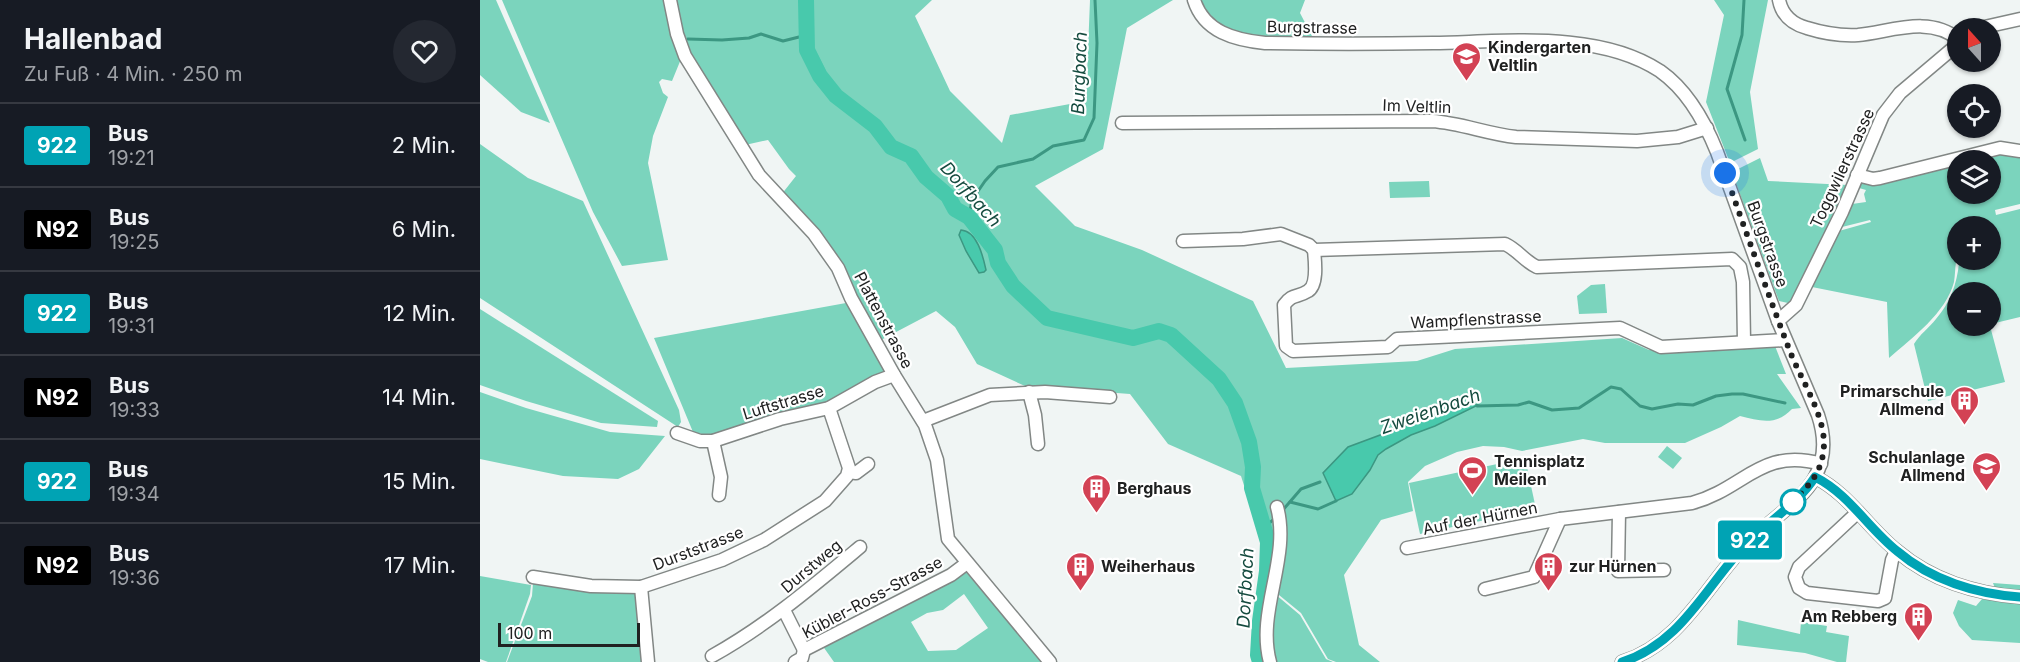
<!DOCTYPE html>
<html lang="de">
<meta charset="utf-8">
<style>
:root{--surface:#171b24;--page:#242831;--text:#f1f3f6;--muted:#9ea1a6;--line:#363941}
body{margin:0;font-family:Inter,sans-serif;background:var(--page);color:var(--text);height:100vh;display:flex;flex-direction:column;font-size:22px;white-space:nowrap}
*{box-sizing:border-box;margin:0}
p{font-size:20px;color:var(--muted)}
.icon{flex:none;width:33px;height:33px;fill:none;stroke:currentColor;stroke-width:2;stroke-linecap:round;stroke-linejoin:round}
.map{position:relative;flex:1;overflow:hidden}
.sheet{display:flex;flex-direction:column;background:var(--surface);width:480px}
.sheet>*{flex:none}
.badge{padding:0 12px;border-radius:4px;font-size:21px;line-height:39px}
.needle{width:39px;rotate:339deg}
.controls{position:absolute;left:1467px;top:18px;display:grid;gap:12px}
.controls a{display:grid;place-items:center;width:54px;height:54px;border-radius:50%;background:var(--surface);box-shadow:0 2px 4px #0004;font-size:30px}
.scale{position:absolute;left:18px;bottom:15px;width:142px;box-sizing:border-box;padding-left:6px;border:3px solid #202121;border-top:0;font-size:16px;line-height:21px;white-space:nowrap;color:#202121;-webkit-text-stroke:4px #fff;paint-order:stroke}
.you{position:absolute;width:30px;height:30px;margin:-15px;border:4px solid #fff;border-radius:50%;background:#1a73e8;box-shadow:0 0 0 9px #1a73e833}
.map>.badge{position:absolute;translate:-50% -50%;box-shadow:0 0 0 3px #fff}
.round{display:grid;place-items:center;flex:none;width:63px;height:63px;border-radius:32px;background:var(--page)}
.summary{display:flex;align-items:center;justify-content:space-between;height:102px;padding:0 24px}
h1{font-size:28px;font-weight:700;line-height:45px}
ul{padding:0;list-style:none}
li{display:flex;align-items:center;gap:18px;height:84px;padding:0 24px;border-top:2px solid var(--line)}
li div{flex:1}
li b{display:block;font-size:22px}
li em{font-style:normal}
li .badge{min-width:66px;font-weight:700;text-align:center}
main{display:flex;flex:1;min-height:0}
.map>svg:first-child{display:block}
</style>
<main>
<section class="sheet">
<div class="summary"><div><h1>Hallenbad</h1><p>Zu Fuß · 4 Min. · 250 m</p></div><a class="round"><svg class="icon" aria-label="heart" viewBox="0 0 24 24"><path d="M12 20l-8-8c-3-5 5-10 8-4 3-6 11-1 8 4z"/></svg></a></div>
<ul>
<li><span class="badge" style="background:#00a3b4;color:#fff">922</span><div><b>Bus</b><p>19:21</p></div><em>2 Min.</em></li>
<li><span class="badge" style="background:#000;color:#fff">N92</span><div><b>Bus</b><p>19:25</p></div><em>6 Min.</em></li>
<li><span class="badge" style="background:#00a3b4;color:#fff">922</span><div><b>Bus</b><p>19:31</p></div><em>12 Min.</em></li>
<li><span class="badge" style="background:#000;color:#fff">N92</span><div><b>Bus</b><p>19:33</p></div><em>14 Min.</em></li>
<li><span class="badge" style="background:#00a3b4;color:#fff">922</span><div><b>Bus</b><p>19:34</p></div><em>15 Min.</em></li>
<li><span class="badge" style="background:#000;color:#fff">N92</span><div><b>Bus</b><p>19:36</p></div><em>17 Min.</em></li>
</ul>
</section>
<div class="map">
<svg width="1540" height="662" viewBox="0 0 1540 662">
<rect width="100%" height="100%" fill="#f0f5f4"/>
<g fill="#7bd4bd" fill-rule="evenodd">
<path d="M0,0H16L70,123L41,112L0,75Z"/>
<path d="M22,0H186L201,59L192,81L182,79L179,82L183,93L188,97L173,136L168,163L188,260L142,266L113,212Z"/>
<path d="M195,0H452L435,16L470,91L522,143L530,115L606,101L610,0H693L647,28L623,149L555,186L595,226L662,250L773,301L806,368L937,361L975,349L1142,338L1169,350H1219L1295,346L1306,374H1297L1321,408L1312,409C1296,426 1280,421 1260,416L1241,427L1205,443H1125L1103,439L1042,451L1024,447L1003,446L977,452L945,466L928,482L933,511L901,520L864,575L879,645L900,662H856L848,659L821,613L799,595L761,476L688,444L650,394L545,386L497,364L475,327L456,311L399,341L379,305L301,195L316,176L309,169L288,140L265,145L209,52L203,37Z"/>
<path d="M719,0H825L820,13L833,38C789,38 745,44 719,0Z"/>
<path d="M1234,0H1288L1270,92L1278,149L1250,163L1226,102L1244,15Z"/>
<path d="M0,144L48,178L103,201L199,410L201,422L198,427L0,298Z"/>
<path d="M1515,152L1540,153V204L1515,210L1516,215L1540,209V317L1511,324L1510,292H1478V326H1510L1525,382L1448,401L1434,344C1440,334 1449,328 1456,319C1470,303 1477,284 1479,263L1476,262C1475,269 1475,276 1474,282C1466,313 1432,338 1409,358L1407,302L1332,287L1359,231L1391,222L1390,220L1362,227L1372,204L1386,202L1384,194L1386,190L1379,188L1380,183L1477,162L1478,194H1510V160H1483ZM1478,226H1510V260H1478Z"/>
<path d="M1280,158L1288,181L1367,185L1316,295L1308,303L1299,301L1252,172Z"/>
<path d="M949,181L950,197L910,198L909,182Z"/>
<path d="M1125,284L1127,313L1099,314L1097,296L1111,285Z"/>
<path d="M366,303L405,371L375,386L345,406L230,436L213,432L174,338Z"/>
<path d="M0,309L178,421L177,427L121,423L46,401L0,385Z"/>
<path d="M0,392L46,408L130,432L185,436L159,469L138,479L83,476L0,459Z"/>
<path d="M1187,446L1202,458L1193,469L1178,457Z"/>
<path d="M1045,458L1056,509L940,534L929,483Z"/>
<path d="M486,572L562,662H354L342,645ZM484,594L508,628L476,650L448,651L431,622L447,613L463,610Z"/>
<path d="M0,576L51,585L50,594L26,662H8L0,659Z"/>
<path d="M53,583L158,590L164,662H27L52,596Z"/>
<path d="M1513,583L1540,585V593L1516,591Z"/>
<path d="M795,594L820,615L846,659L853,662H794L791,649Z"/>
<path d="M1502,599L1540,602V643L1492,640L1479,626L1473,613L1478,600L1496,606Z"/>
<path d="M1258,620L1320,634L1321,622L1347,626L1346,632L1369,636L1366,662H1357L1325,653L1257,645Z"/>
</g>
<g fill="#48c9ac" stroke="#3c9782" stroke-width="1.5">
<path d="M481,230C497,231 503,256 506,270L504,272L499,273L486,251L479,235Z"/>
<path d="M991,403L998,405L955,426L931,435L906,449L898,455L890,470L872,494L856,501L843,473L868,447L962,412L979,404Z"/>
</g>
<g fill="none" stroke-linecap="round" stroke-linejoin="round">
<g stroke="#3c9782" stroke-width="3">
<path d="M1264,0L1262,35L1247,89L1265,140"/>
<path d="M208,39L242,40L269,38L281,34L303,41L327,35"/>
<path d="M489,217L492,200L505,181L518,167L553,159L573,146L604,140L614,118L617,43L615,0"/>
<path d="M997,406L1038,405L1049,402L1072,410L1099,408L1131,387L1141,389L1160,406L1172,409L1198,404L1213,405L1236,396L1252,394H1263L1305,403"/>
<path d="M810,502L838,509L856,501"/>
<path d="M802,511L821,489L840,482"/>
<path d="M784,528L794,519"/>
</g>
<path stroke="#48c9ac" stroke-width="16" d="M326,0L327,50L340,76L356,96L395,126L411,147L431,156L446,177L468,196L475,209L489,217L515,250L518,263L533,286L567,318L653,338L679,331L691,335L739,379L755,403L769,442L773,467L772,488L788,542L787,571L780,621L778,655L780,662"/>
<defs>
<g id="minor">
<path d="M190,0L197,34L205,56L279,175L334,234L358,268L371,298L414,375L445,425L457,460L468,539L570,662"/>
<path d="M714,0C724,32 755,40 785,43C841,44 897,44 953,43C1024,42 1118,30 1180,71C1207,90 1225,122 1237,152L1298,321L1338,415C1345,436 1346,457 1335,477C1323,500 1288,522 1269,541C1227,583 1203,643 1142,662"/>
<path d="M1299,0C1302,15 1312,24 1327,28C1343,33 1360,36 1378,35C1410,32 1449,15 1478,39"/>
<path d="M1500,28L1540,19"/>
<path d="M642,123L952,121C981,123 1007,134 1036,137L1157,141L1198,137L1227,128"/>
<path d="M1377,175L1393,179L1400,178L1520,148L1540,151"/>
<path d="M703,241L763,239L801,234L829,245L834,250L1025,244C1038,250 1044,261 1057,267L1252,259L1260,267L1263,282L1264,342"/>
<path d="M834,250C835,261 838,285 828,291C817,298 813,293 804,305L806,346L813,351L908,347L917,339L1140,328L1181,347L1305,340"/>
<path d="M1298,321L1316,305L1362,212L1403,115L1420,93L1478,44"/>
<path d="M549,392L555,415L558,444"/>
<path d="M443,421L510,395L565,392L630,397"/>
<path d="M197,433L220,441H233L300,419L349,408L395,382L414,375"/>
<path d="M233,441L241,477L239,495"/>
<path d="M369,472L376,473L388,464"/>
<path d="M1335,477C1369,494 1388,528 1417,551C1451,580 1496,594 1540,597"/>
<path d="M1139,512L1138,571L1184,570"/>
<path d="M1378,512L1319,567L1315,577L1319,588L1327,593L1398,601L1405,598L1412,560L1416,551"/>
<path d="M927,548L1080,519L1212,503C1264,489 1281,447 1341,464"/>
<path d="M53,577L111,586L161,587L242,560L284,540L345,501L367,476L369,468L349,408"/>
<path d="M161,587L168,662"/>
<path d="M1005,589L1054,577L1080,519"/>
<path d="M304,610L324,650"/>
<path d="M232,656C286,626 332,587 380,547"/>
<path d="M315,662L322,658L324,650L471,575L487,563"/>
<path d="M790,662C776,611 811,558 797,507"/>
</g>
</defs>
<use href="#minor" stroke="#828785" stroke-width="15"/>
<use href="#minor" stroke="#fff" stroke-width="12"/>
</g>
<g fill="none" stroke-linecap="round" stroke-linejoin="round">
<defs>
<path id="line" d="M1142,662C1203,643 1227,583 1269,541C1291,520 1319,502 1335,477C1369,494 1388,528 1417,551C1451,580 1496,594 1540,597"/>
</defs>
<use href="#line" stroke="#fff" stroke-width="14"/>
<use href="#line" stroke="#00a3b4" stroke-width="9"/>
<path stroke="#202121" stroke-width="6" stroke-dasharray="0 10.8" d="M1245,173C1266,232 1287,291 1309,349C1320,378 1344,413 1344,444C1343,472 1330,484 1313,502"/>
</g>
<defs>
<symbol id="school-pin" viewBox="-11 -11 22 30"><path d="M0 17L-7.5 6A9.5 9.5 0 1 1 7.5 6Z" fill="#d34254" stroke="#fff"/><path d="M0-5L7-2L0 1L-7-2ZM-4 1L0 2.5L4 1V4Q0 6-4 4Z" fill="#fff"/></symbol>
<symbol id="building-pin" viewBox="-11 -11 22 30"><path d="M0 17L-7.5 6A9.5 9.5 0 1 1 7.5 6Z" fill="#d34254" stroke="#fff"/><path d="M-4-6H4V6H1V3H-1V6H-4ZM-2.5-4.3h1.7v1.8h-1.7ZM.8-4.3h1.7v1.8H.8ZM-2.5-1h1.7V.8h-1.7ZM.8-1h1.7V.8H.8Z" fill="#fff"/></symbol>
<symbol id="stadium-pin" viewBox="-11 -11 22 30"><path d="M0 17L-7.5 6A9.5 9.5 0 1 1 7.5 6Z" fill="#d34254" stroke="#fff"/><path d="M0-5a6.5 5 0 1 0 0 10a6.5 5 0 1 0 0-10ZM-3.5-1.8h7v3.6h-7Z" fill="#fff"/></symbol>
</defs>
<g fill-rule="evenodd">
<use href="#school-pin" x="970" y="40" width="33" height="45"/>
<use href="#building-pin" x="1468" y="384" width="33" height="45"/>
<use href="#school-pin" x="1490" y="450" width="33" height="45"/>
<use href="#stadium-pin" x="976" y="454" width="33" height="45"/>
<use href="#building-pin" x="600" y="472" width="33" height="45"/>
<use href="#building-pin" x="584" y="550" width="33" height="45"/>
<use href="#building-pin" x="1052" y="550" width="33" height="45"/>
<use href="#building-pin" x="1422" y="600" width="33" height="45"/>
</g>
<circle fill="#fff" stroke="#00a3b4" stroke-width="3" cx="1313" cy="502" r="12"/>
<g text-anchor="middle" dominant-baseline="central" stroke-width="4.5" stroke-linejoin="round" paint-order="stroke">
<g font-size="16" fill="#202121" stroke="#fff">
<text transform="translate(832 27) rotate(1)">Burgstrasse</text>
<text transform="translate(937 106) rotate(2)">Im Veltlin</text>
<text transform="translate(1362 168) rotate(-65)">Toggwilerstrasse</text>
<text transform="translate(1288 244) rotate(70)">Burgstrasse</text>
<text transform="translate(996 319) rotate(-3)">Wampflenstrasse</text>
<text transform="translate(404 320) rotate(62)">Plattenstrasse</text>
<text transform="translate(303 402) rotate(-17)">Luftstrasse</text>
<text transform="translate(1000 518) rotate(-11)">Auf der Hürnen</text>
<text transform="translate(218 548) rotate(-21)">Durststrasse</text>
<text transform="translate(331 566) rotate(-40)">Durstweg</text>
<text transform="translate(392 597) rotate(-28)">Kübler-Ross-Strasse</text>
</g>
<g font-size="16" font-weight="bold" fill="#202121" stroke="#fff" text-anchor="start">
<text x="1008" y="47">Kindergarten<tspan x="1008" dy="18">Veltlin</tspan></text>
<text x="1464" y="391" text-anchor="end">Primarschule<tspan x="1464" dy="18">Allmend</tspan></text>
<text x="1485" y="457" text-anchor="end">Schulanlage<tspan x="1485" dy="18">Allmend</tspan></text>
<text x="1014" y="461">Tennisplatz<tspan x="1014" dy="18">Meilen</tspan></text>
<text x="637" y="488">Berghaus</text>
<text x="621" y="566">Weiherhaus</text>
<text x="1089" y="566">zur Hürnen</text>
<text x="1417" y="616" text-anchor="end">Am Rebberg</text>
</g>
<g font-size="18" font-style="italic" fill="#154b3f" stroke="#fff">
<text transform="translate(599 73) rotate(-88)">Burgbach</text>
<text transform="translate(491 194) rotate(48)">Dorfbach</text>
<text transform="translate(950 411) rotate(-19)">Zweienbach</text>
<text transform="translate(765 588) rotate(-87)">Dorfbach</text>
</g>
</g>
</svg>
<div class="controls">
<a><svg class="needle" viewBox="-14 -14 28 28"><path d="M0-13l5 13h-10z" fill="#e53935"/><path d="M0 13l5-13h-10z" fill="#9ea1a6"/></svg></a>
<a><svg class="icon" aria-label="locate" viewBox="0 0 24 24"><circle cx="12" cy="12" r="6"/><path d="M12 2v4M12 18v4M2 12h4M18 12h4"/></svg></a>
<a><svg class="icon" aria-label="layers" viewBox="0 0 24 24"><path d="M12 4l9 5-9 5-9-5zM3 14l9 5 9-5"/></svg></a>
<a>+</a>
<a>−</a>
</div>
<div class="scale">100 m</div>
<div class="you" style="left:1245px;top:173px"></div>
<b class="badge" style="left:1270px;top:540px;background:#00a3b4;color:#fff">922</b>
</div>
</main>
